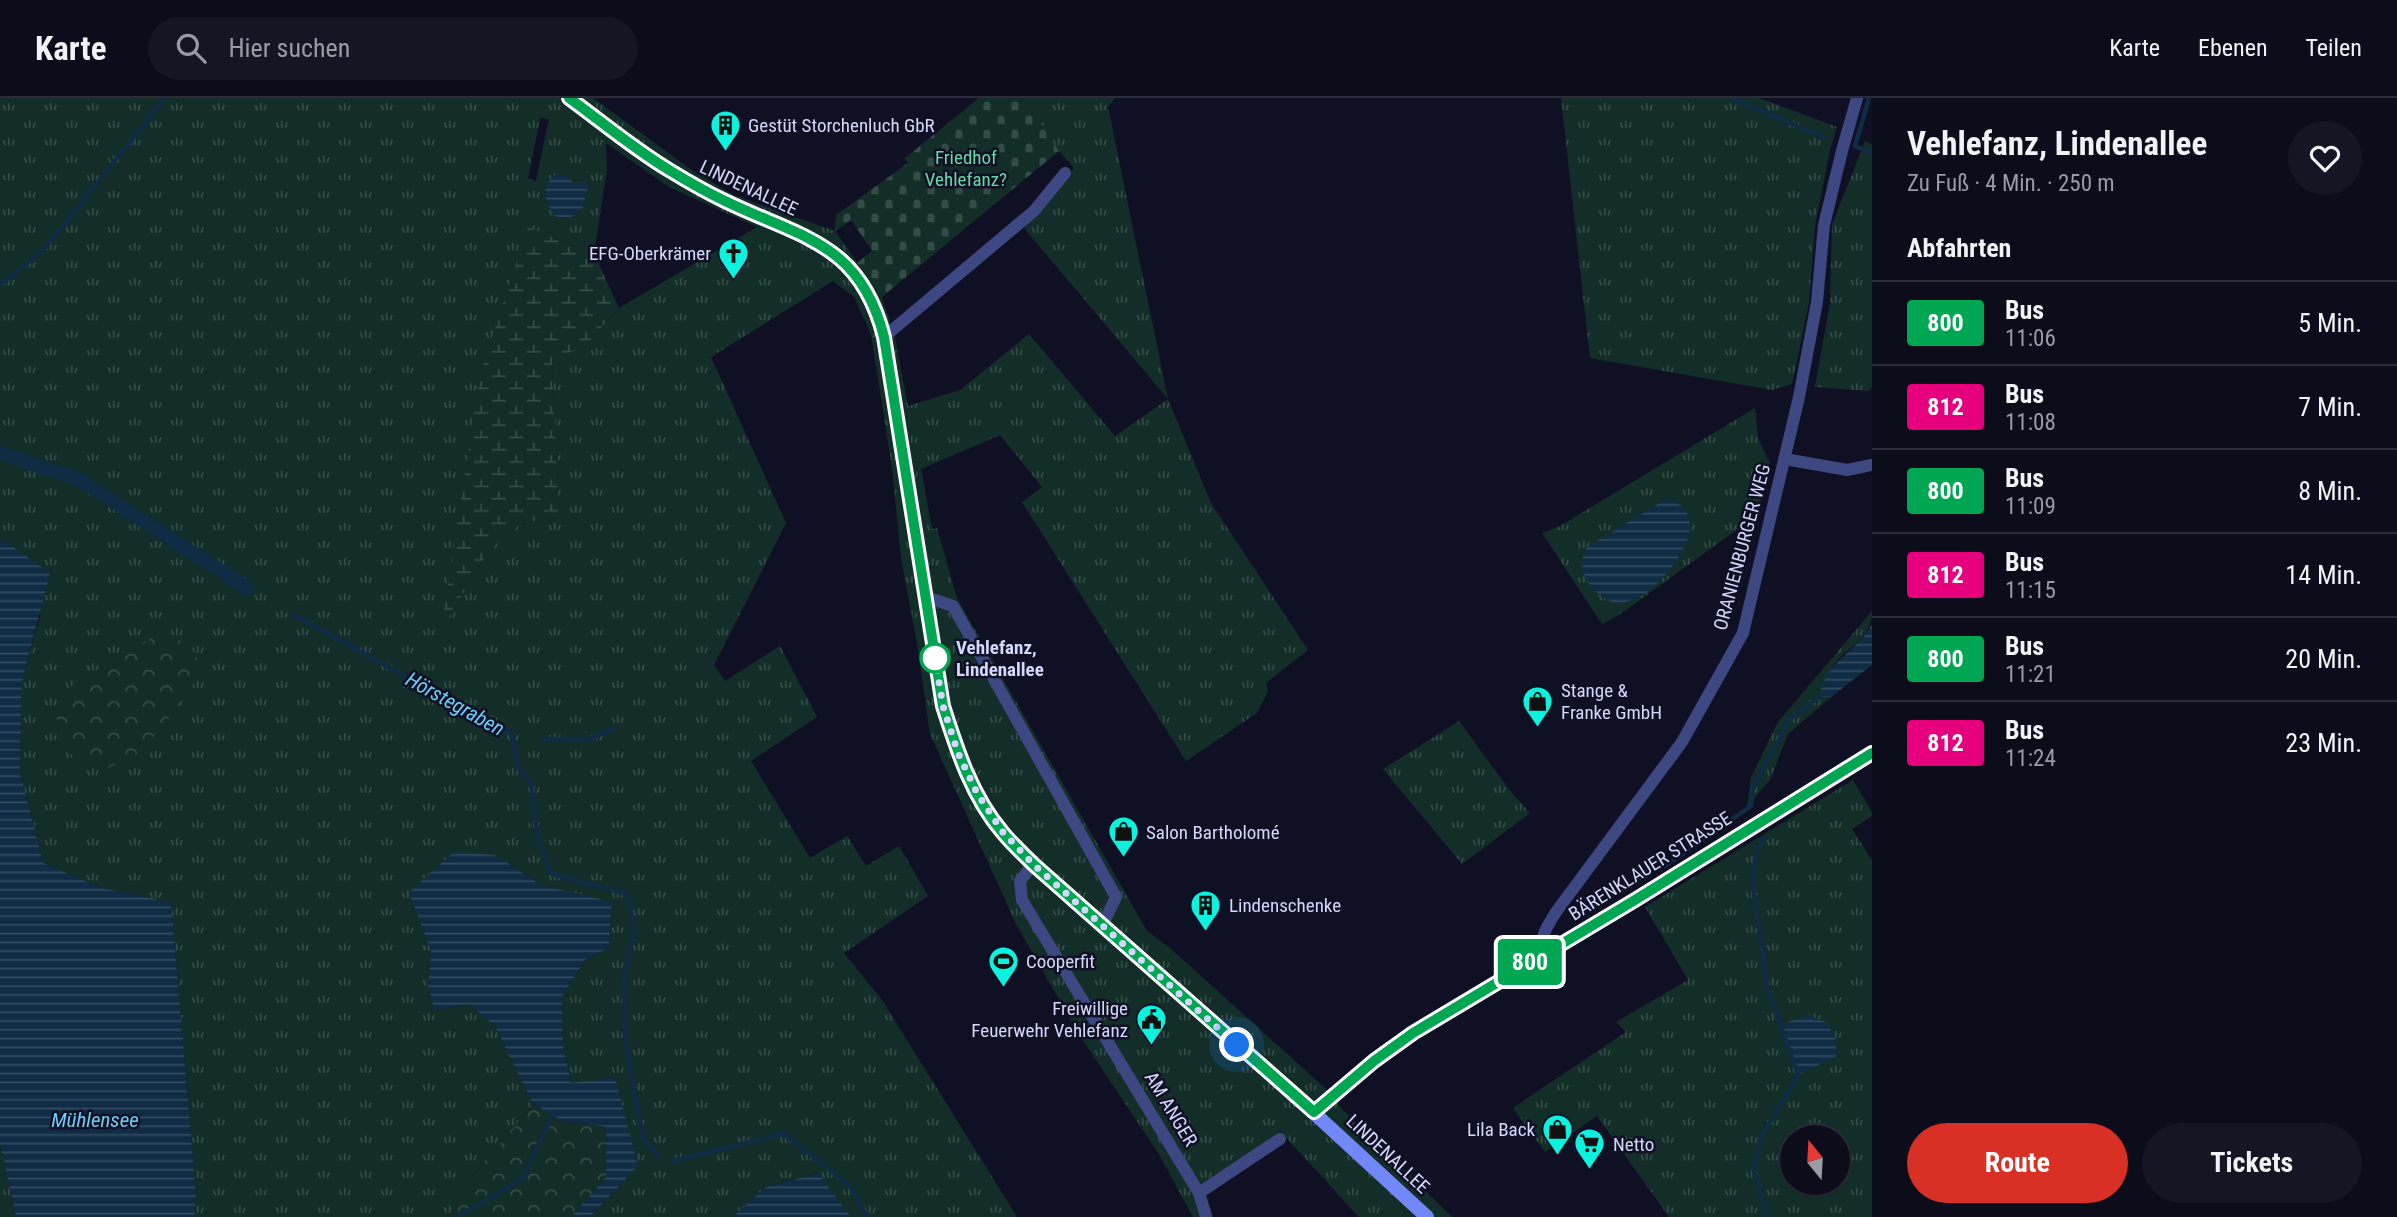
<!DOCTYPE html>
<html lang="de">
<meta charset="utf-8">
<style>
:root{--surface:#0c0c1b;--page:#151524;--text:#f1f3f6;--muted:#9a9ba3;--line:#2c2c3a;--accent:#d93025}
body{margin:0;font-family:"Roboto Condensed",sans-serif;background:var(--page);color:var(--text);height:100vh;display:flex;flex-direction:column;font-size:26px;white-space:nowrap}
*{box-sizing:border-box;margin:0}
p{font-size:23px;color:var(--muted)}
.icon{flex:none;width:38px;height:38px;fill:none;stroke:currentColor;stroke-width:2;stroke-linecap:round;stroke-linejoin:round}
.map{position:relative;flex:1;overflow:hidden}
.panel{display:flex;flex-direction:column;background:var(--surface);width:525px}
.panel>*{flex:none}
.badge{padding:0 14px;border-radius:5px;font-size:24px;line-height:46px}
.needle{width:46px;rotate:342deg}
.buttons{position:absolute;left:1780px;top:1027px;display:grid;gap:14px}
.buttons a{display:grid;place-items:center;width:70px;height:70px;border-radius:50%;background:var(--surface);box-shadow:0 2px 5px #0004,0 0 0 2px var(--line);font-size:35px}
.you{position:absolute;width:35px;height:35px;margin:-18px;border:5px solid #fff;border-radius:50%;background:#1a73e8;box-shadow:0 0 0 10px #1a73e833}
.map>.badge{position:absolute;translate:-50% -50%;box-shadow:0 0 0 4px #fff}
h2{padding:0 35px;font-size:26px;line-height:63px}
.round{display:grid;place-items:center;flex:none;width:74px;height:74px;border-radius:37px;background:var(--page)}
.headline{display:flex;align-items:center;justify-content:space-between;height:119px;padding:0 35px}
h1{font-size:33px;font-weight:700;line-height:52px}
.action{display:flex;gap:14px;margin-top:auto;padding:14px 35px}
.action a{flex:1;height:80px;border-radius:42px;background:var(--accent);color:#fff;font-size:28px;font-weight:700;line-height:80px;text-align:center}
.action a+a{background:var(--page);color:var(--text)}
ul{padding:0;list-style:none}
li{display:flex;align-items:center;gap:21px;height:84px;padding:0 35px;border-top:2px solid var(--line)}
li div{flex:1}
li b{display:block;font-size:26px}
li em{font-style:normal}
li .badge{min-width:77px;font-weight:700;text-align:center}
header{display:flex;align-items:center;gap:42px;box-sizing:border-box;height:98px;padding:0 35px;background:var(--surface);border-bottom:2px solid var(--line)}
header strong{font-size:33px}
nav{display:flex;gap:38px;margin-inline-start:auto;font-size:24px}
.search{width:490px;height:63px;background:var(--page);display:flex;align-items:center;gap:18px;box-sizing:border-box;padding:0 24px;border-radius:38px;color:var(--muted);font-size:26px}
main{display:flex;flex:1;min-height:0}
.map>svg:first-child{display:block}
</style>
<header>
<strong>Karte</strong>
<div class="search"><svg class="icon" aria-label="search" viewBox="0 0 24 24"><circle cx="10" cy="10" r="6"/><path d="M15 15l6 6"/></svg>Hier suchen</div>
<nav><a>Karte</a><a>Ebenen</a><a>Teilen</a></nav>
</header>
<main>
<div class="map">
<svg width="1872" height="1119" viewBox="0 0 1872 1119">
<defs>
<pattern id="grass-tufts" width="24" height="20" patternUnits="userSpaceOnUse" patternTransform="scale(1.75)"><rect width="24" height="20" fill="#132e28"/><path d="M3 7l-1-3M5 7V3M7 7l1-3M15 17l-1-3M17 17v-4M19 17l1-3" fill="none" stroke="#344c48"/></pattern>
<pattern id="forest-crowns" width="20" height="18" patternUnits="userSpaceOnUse" patternTransform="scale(1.75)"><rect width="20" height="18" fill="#132e28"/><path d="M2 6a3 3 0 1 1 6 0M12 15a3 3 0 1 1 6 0" fill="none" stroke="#344c48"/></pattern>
<pattern id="wetland-marsh" width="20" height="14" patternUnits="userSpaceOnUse" patternTransform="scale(1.75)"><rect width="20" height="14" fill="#132e28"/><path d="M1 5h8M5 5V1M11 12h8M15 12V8" fill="none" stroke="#344c48"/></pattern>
<pattern id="cemetery-stones" width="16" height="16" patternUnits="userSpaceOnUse" patternTransform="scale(1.75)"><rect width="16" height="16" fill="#132e28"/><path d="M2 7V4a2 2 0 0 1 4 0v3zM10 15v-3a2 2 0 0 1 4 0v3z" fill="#344c48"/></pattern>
<pattern id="water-rules" width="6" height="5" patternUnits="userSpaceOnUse" patternTransform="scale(1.75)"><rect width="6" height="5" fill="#0f2c44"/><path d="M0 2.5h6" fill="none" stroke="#314a60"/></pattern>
</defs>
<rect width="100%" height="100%" fill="#101024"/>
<g fill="url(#grass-tufts)" fill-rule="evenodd">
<path d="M0,0H593L693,73L734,97L835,133L882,199L895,239L908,308L960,292L1029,236L1115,338L1168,301L1024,130L1074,70L1059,53L1023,0H1115L1108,9L1168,301L1211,405L1308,552L1266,585L1268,593L1257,615L1186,663L1022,404L1042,389L1000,337L921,371L932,431L937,430L957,500L1147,833L1170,850L1326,991L1343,1012L1452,1119H1359L1281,1034L1203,1086L1213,1119H1193L1159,1056L1080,938L1016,826L930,636L917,545L901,460L892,370L871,236L854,199L833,183L711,259L786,425L714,567L725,583L780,548L817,619L751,663L810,760L847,738L866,768L899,748L928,798L844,855L882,902L1017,1119H851L817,1075L766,1089L733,1119H590L638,1068L571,986L563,947L562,898L585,862L609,850L612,804L541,787L495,757L410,794L431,853L428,887L434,913L468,906L495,928L533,1006L472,1079L449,1119H195L196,1096L171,804L102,790L43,765L20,674L22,582L40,518L6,444H0ZM540,20L549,21L536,83L528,80ZM606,45L669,89L757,129L619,210L582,251L552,258L559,419L520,426L490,451L442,530L528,129L594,156L607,71Z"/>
<path d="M1561,0H1759L1837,29L1830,52L1815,128L1809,205L1792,286L1772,292L1590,260Z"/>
<path d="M1865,43L1872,46V289L1869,293L1815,289L1830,205L1832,127Z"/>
<path d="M1755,310L1758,340L1770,366L1757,417L1619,517L1602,526L1542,435L1560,428Z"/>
<path d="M1872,513C1872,540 1852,545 1836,564C1828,573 1824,588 1819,599H1831L1788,636L1770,682L1747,709L1751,679L1778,624Z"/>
<path d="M1459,623L1511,694L1530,715L1462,766L1383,671Z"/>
<path d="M1853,682L1872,714V718L1852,731L1872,762V1119H1669L1597,1018L1545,1054L1513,1010L1626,934L1616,924L1688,882L1645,809ZM1792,1040H1838V1085H1792Z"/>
<path d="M0,1046L16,1119H0Z"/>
</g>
<g fill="url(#forest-crowns)">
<path d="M161,534L191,548L202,572L181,605L138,658L100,673L74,663L55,616L69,589Z"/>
<path d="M533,1006L563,1023L606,1029V1079L571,1119H449L472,1079Z"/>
</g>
<path fill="url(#wetland-marsh)" d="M528,129L594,156L619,210L582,251L552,259L559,419L520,426L490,451L441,532L480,276Z"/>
<path fill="url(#cemetery-stones)" d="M979,0H1023L1059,53L882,199L857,165L872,153L851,122L835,133L836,117L908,65L905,60Z"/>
<g fill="url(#water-rules)">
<path d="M556,76L567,77L573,85L586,84L588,88L582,112L571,119H557C545,107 539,88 556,76Z"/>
<path d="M1668,400C1714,418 1677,467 1654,489C1646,497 1631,502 1620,507C1595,500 1572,474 1587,449Z"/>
<path d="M0,444H6L50,475L22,583L20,674L43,765L102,790L171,804L196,1096L195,1119H16L0,1046Z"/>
<path d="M1872,526V567L1831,599H1819C1827,560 1856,556 1872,526Z"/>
<path d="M454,754L495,757L541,787L612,804L609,850L585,862L562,898L563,947L571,985L615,979L638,1068L590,1119H571L606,1079V1029L563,1023L533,1006L495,928L468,906L434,913L428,887L431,853L409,794Z"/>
<path d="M1808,917L1826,924L1835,941L1837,958L1798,977L1781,926Z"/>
<path d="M818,1075L851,1119H733L766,1089Z"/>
</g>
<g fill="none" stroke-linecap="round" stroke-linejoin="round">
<g stroke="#0f2c44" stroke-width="4.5">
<path d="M1731,0L1825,40"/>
<path d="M1869,0L1855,48L1872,55"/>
<path d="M0,187L45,150L165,0"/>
<path d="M294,517L512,637L518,670L531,685L537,735L550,775L627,796L635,830L624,877L625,943L643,1041L659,1058"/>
<path d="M541,641H590L614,630"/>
<path d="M1764,739L1758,751L1752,781L1767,888L1798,977L1760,1041L1754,1074L1767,1119"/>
<path d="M1665,768L1751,708L1753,690L1790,621L1819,599"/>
<path d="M673,1063L784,1036L849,1087L867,1119"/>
<path d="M457,1119L499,1095L523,1079L552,1018"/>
</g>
<path stroke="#0f2c44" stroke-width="14" d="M0,355L78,381L247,490"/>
<g stroke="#3d4781" stroke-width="12">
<path d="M884,239L1034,113L1065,75"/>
<path d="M1785,361L1847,372L1872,367"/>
<path d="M926,499L953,508L1116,799L1102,828"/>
<path d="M1033,766L1020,783L1022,802L1199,1095L1206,1119"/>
<path d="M1543,856C1538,841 1548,827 1556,814L1682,644L1743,535L1799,299L1817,204L1824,127L1842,53L1857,0"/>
<path d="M1199,1095L1280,1041"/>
</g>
<g stroke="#7287f8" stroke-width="14">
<path d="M569,0C602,24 634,51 669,72C687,83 706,94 725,103C801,140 860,144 884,239L943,608C957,652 972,698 1003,735C1012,746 1023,756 1033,766L1314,1015L1427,1119"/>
<path d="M1314,1015L1374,963L1413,935L1635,802L1872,655"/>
</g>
</g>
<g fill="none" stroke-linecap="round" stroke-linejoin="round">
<defs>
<path id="line" d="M569,0C602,24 634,51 669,72C687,83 706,94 725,103C801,140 860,144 884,239L943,608C957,652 972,699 1003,735C1012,746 1023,756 1033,766L1314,1014L1374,963L1413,935L1635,802L1872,655"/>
</defs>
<use href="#line" stroke="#fff" stroke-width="16"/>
<use href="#line" stroke="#00a651" stroke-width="10"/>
<path stroke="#d5d8fd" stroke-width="7" stroke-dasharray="0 12.6" d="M935,560L943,608L958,655L977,695L1002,733L1033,766L1237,947"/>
</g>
<defs>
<symbol id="building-pin" viewBox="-11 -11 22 30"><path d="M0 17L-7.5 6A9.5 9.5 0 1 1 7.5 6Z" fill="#0df2df" stroke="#101024"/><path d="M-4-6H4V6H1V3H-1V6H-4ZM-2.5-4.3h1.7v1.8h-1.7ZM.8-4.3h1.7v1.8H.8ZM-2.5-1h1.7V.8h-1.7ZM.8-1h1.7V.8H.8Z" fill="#111"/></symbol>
<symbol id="church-pin" viewBox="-11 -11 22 30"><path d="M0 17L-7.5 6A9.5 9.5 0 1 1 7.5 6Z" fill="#0df2df" stroke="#101024"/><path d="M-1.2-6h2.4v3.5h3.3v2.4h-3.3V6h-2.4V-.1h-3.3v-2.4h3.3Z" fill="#111"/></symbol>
<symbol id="shop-pin" viewBox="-11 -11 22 30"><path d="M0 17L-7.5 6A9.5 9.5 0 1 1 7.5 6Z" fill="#0df2df" stroke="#101024"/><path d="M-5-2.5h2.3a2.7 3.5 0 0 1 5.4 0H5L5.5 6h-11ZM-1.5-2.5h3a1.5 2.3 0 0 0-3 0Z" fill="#111"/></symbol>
<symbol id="stadium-pin" viewBox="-11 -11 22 30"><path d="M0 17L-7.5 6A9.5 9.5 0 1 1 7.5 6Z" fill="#0df2df" stroke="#101024"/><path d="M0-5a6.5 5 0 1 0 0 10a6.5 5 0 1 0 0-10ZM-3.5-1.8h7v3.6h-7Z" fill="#111"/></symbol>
<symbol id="civic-pin" viewBox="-11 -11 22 30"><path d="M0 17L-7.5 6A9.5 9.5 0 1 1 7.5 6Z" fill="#0df2df" stroke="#101024"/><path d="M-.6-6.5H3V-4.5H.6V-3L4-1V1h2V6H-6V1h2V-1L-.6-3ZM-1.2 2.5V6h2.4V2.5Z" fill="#111"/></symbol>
<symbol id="supermarket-pin" viewBox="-11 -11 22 30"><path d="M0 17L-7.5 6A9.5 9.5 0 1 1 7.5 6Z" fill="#0df2df" stroke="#101024"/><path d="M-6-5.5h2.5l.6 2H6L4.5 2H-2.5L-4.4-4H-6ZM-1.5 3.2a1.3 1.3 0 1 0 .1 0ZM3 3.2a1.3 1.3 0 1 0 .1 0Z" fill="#111"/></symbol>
</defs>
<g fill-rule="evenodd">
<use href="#building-pin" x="708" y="10" width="35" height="47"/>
<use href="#church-pin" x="716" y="138" width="35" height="47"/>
<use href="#shop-pin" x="1520" y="586" width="35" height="47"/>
<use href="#shop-pin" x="1106" y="716" width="35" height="47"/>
<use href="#building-pin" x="1188" y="790" width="35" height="47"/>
<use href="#stadium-pin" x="986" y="846" width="35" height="47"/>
<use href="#civic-pin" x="1134" y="904" width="35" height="47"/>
<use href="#shop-pin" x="1540" y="1014" width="35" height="47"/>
<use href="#supermarket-pin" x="1572" y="1028" width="35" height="47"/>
</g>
<circle fill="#fff" stroke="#00a651" stroke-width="3.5" cx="935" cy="560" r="14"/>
<g text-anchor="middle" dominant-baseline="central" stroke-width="5" stroke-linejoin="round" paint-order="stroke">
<g font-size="19" fill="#d5d8fd" stroke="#101024" text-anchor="start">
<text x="748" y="27">Gestüt Storchenluch GbR</text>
<text x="711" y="155" text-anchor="end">EFG-Oberkrämer</text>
<text x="1561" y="592">Stange &amp;<tspan x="1561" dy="22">Franke GmbH</tspan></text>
<text x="1146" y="734">Salon Bartholomé</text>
<text x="1229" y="807">Lindenschenke</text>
<text x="1026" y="863">Cooperfit</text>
<text x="1128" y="910" text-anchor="end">Freiwillige<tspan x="1128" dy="22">Feuerwehr Vehlefanz</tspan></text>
<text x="1535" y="1031" text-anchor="end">Lila Back</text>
<text x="1613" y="1046">Netto</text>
</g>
<g font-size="19" fill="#65d9a7" stroke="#101024">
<text x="966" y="59">Friedhof<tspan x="966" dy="22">Vehlefanz?</tspan></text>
</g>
<g font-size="19" fill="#d5d8fd" stroke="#101024">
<text transform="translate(749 90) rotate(25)">LINDENALLEE</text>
<text transform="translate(1742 449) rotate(-75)">ORANIENBURGER WEG</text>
<text transform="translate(1650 768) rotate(-32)">BÄRENKLAUER STRASSE</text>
<text transform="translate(1171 1011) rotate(59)">AM ANGER</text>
<text transform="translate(1388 1056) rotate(43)">LINDENALLEE</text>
</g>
<g font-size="19" font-weight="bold" fill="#d5d8fd" stroke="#101024" text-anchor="start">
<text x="956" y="549">Vehlefanz,<tspan x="956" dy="22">Lindenallee</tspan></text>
</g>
<g font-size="21" font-style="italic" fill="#69cff7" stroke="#101024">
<text transform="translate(455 606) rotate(29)">Hörstegraben</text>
<text x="95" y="1022">Mühlensee</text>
</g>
</g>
</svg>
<div class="buttons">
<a><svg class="needle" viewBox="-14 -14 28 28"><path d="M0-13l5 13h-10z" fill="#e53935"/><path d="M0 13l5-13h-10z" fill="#9a9ba3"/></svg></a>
</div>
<div class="you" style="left:1237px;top:947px"></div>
<b class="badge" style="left:1530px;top:864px;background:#00a651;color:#fff">800</b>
</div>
<section class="panel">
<div class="headline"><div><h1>Vehlefanz, Lindenallee</h1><p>Zu Fuß · 4 Min. · 250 m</p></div><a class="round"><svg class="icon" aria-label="heart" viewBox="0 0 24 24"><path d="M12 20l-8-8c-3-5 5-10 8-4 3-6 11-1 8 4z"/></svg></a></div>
<h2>Abfahrten</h2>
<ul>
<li><span class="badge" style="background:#00a651;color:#fff">800</span><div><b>Bus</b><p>11:06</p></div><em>5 Min.</em></li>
<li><span class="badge" style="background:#e6007e;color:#fff">812</span><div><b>Bus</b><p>11:08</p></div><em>7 Min.</em></li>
<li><span class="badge" style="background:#00a651;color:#fff">800</span><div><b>Bus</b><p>11:09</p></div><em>8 Min.</em></li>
<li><span class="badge" style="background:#e6007e;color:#fff">812</span><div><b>Bus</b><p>11:15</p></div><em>14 Min.</em></li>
<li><span class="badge" style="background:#00a651;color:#fff">800</span><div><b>Bus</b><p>11:21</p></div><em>20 Min.</em></li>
<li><span class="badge" style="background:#e6007e;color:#fff">812</span><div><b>Bus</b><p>11:24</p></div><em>23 Min.</em></li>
</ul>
<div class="action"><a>Route</a><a>Tickets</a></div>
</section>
</main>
